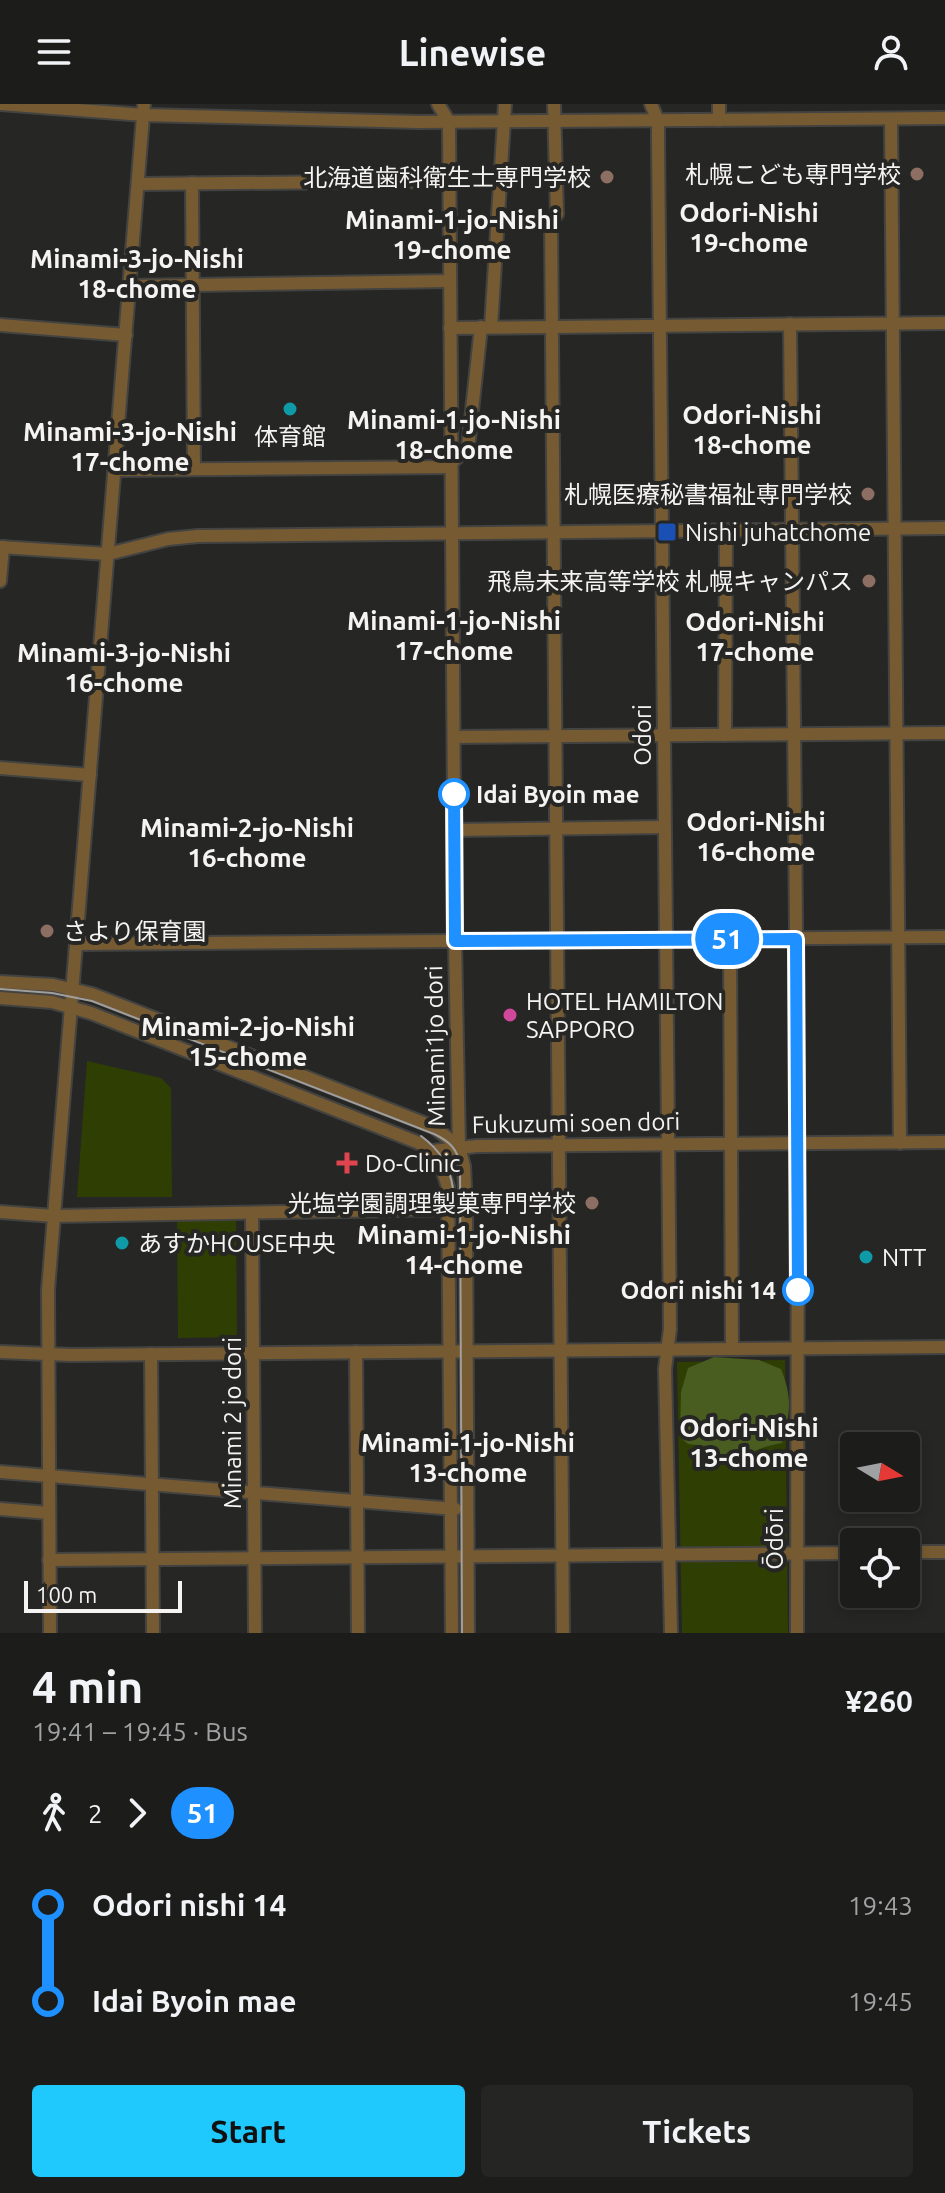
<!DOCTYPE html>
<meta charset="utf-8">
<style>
:root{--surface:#1c1c1b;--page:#252524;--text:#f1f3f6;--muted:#a0a1a3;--line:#3a3a3a;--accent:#1fc9fd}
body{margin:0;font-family:Ubuntu,"Noto Sans JP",sans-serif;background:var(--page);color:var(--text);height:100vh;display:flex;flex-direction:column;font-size:30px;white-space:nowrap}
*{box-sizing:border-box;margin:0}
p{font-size:26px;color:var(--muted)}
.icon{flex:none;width:44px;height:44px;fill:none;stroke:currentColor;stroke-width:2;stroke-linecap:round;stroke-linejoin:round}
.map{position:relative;height:1529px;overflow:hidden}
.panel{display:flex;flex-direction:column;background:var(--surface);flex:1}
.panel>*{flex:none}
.badge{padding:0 16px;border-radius:26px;font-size:28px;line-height:52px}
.needle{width:52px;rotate:100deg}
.tools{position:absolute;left:840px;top:1328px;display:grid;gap:16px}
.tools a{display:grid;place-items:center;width:80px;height:80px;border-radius:8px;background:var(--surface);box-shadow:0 4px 12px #0003,0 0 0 2px var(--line);font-size:40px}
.scale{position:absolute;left:24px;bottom:20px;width:158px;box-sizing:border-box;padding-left:8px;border:4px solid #f5f4f3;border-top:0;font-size:22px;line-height:28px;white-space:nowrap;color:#f5f4f3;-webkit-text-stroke:6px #262624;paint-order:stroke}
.map>.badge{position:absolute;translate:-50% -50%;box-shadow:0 0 0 4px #fff}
.legs{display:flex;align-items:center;gap:12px;height:88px;padding:0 32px;font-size:26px}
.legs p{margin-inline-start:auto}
.head{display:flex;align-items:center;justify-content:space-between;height:136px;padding:0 32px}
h1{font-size:44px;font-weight:600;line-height:60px}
.button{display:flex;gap:16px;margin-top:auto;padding:16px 32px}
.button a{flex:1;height:92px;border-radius:8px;background:var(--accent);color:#111;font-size:32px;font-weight:600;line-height:92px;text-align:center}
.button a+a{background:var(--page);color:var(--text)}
ul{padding:0 32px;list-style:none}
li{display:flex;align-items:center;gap:28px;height:96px;font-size:30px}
li i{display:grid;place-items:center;width:12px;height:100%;margin:0 10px;background:currentColor}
li i::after{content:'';width:20px;height:20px;margin:-10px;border:6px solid;border-radius:50%;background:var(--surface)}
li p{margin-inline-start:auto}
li:first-child i{background:linear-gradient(#0000 50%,currentColor 0)}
li:last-child i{background:linear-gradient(currentColor 50%,#0000 0)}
header{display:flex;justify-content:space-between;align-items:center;height:104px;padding:0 32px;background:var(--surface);font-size:36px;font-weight:600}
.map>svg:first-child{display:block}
</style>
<header><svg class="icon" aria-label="menu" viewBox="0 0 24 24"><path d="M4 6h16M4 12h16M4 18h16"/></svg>Linewise<svg class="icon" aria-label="person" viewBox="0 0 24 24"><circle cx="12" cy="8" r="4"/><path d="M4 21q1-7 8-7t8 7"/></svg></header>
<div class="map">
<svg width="945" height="1529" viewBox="0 0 945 1529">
<rect width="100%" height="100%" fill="#262624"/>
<g fill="#2f3f03">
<path d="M87,957L161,974L171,984L172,1093H77Z"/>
<path d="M177,1116H236L237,1233L178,1234Z"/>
<path d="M785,1256L788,1529H682L677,1258Z"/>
</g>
<path fill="#4a5d20" d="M714,1253L759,1256L781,1265C793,1295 790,1309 782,1339C755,1343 741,1357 715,1354L706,1342L688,1340L680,1333L681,1288L688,1264Z"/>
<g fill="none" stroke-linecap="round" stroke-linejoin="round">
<defs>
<g id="minor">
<path d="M1,0L144,11L419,18L945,14"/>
<path d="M438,0L449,18L455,837L459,1043L464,1062L466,1104L468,1529"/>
<path d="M554,0L557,110L551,118L563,1529"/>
<path d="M651,0L658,17V38L670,1225L665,1265L671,1529"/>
<path d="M891,15L900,1039"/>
<path d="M719,16V0"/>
<path d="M192,79L194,365"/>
<path d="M138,80L449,77"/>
<path d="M130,182L450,177"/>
<path d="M790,220L798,1022L797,1529"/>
<path d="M0,221L126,231"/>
<path d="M491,223L505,0"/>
<path d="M450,224L945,219"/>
<path d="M452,358L468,344L481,223"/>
<path d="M115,366L451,363"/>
<path d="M0,443L108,450L168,435L198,432L945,424"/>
<path d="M0,477L3,443"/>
<path d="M725,631L726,426"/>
<path d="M454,633L945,629"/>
<path d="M0,664L90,671"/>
<path d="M454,726L665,723"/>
<path d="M730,835L732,1245"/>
<path d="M76,840L945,833"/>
<path d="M0,878L53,881L92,890L434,1023L459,1043"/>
<path d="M0,894L52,898L91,909L419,1039L439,1055L448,1083L452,1529"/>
<path d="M433,1047L477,1042L945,1038"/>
<path d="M0,1108L54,1112L453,1105"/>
<path d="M252,1109L255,1529"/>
<path d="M0,1248L71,1251L945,1243"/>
<path d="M356,1248L358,1529"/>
<path d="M151,1250L153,1529"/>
<path d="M0,1368L455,1405"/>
<path d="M0,1405L49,1409"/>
<path d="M906,1448H945"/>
<path d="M49,1456L854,1449"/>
<path d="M50,1529L48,1186L144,0"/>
</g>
</defs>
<use href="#minor" stroke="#434341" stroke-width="16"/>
<use href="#minor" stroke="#765a32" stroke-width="12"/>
<g stroke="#a09f9e" stroke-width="2">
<path d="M0,885L52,889L92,897L434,1030C449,1037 458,1045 460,1062L462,1529"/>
<path d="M421,1032C440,1046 450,1062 453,1085"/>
</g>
</g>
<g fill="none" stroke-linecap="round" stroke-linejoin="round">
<defs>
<path id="line-1" d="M454,690L455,837L796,835L798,1186"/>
</defs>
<use href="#line-1" stroke="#fff" stroke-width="18"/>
<use href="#line-1" stroke="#1e90ff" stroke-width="12"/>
</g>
<g fill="#8d6e63" stroke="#262624" stroke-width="3">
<circle cx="917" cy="70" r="8"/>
<circle cx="607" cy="73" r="8"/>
<circle cx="868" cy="390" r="8"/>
<circle cx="869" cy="477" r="8"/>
<circle cx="47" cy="827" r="8"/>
<circle cx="592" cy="1099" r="8"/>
</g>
<g fill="#0f9aa8" stroke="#262624" stroke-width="3">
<circle cx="290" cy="305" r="8"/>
<circle cx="122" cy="1139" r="8"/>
<circle cx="866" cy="1153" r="8"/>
</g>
<rect fill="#1a4fb4" stroke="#262624" stroke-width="3" x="657" y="418" width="20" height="20" rx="4"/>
<g fill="#fff" stroke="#1e90ff" stroke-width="4">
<circle cx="454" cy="690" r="14"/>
<circle cx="798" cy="1186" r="14"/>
</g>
<circle fill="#d1479c" stroke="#262624" stroke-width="3" cx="510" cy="911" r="8"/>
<path fill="#e0444e" stroke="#262624" stroke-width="3" d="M343 1047h8v8h8v8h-8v8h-8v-8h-8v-8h8z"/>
<g text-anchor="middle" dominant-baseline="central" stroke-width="8" stroke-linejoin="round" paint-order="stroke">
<g font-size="24" fill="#f5f4f3" stroke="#262624" text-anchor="start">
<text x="901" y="70" text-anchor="end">札幌こども専門学校</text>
<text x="591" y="73" text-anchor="end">北海道歯科衛生士専門学校</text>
<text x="290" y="332" text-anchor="middle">体育館</text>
<text x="852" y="390" text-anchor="end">札幌医療秘書福祉専門学校</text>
<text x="685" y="428">Nishi juhatchome</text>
<text x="853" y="477" text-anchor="end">飛鳥未来高等学校 札幌キャンパス</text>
<text x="63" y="827">さより保育園</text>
<text x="526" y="897">HOTEL HAMILTON<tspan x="526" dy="28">SAPPORO</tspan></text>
<text x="365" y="1059">Do-Clinic</text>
<text x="576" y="1099" text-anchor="end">光塩学園調理製菓専門学校</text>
<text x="138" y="1139">あすかHOUSE中央</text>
<text x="882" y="1153">NTT</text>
</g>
<g font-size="24" fill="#f5f4f3" stroke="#262624">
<text transform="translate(642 631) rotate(-90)">Odori</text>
<text transform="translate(435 942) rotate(-91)">Minami1jo dori</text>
<text transform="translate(576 1019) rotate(-1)">Fukuzumi soen dori</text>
<text transform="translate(232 1319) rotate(-90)">Minami 2 jo dori</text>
<text transform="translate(774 1435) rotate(-90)">Ōdōri</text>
</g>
<g font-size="24" font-weight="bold" fill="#f5f4f3" stroke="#262624" text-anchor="start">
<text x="476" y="690">Idai Byoin mae</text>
<text x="776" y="1186" text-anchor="end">Odori nishi 14</text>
</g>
<g font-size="26" font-weight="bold" fill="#f5f4f3" stroke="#262624">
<text x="749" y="108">Odori-Nishi<tspan x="749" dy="30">19-chome</tspan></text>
<text x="452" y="115">Minami-1-jo-Nishi<tspan x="452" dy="30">19-chome</tspan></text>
<text x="137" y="154">Minami-3-jo-Nishi<tspan x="137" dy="30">18-chome</tspan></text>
<text x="752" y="310">Odori-Nishi<tspan x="752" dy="30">18-chome</tspan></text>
<text x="454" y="315">Minami-1-jo-Nishi<tspan x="454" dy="30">18-chome</tspan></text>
<text x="130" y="327">Minami-3-jo-Nishi<tspan x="130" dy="30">17-chome</tspan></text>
<text x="454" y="516">Minami-1-jo-Nishi<tspan x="454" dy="30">17-chome</tspan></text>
<text x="755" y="517">Odori-Nishi<tspan x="755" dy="30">17-chome</tspan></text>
<text x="124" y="548">Minami-3-jo-Nishi<tspan x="124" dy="30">16-chome</tspan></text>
<text x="756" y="717">Odori-Nishi<tspan x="756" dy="30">16-chome</tspan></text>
<text x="247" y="723">Minami-2-jo-Nishi<tspan x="247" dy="30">16-chome</tspan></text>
<text x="248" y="922">Minami-2-jo-Nishi<tspan x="248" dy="30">15-chome</tspan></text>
<text x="464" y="1130">Minami-1-jo-Nishi<tspan x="464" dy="30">14-chome</tspan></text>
<text x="749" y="1323">Odori-Nishi<tspan x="749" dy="30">13-chome</tspan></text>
<text x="468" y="1338">Minami-1-jo-Nishi<tspan x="468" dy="30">13-chome</tspan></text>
</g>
</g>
</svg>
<div class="tools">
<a><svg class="needle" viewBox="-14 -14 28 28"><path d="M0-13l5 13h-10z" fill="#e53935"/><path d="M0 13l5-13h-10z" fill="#a0a1a3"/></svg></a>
<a><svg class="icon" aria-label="locate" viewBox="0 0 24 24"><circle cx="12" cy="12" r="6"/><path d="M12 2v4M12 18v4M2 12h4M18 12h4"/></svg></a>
</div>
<div class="scale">100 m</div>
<b class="badge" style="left:727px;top:835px;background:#1e90ff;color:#fff">51</b>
</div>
<section class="panel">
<div class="head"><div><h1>4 min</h1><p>19:41 – 19:45 · Bus</p></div><b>¥260</b></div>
<div class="legs"><svg class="icon" aria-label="walk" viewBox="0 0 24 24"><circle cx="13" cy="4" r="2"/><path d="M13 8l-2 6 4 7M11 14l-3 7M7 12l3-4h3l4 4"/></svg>2<svg class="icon" aria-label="forward" viewBox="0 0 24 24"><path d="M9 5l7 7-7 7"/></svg><b class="badge" style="background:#1e90ff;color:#fff">51</b></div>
<ul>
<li><i style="color:#1e90ff"></i><b>Odori nishi 14</b><p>19:43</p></li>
<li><i style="color:#1e90ff"></i><b>Idai Byoin mae</b><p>19:45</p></li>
</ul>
<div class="button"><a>Start</a><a>Tickets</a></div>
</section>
